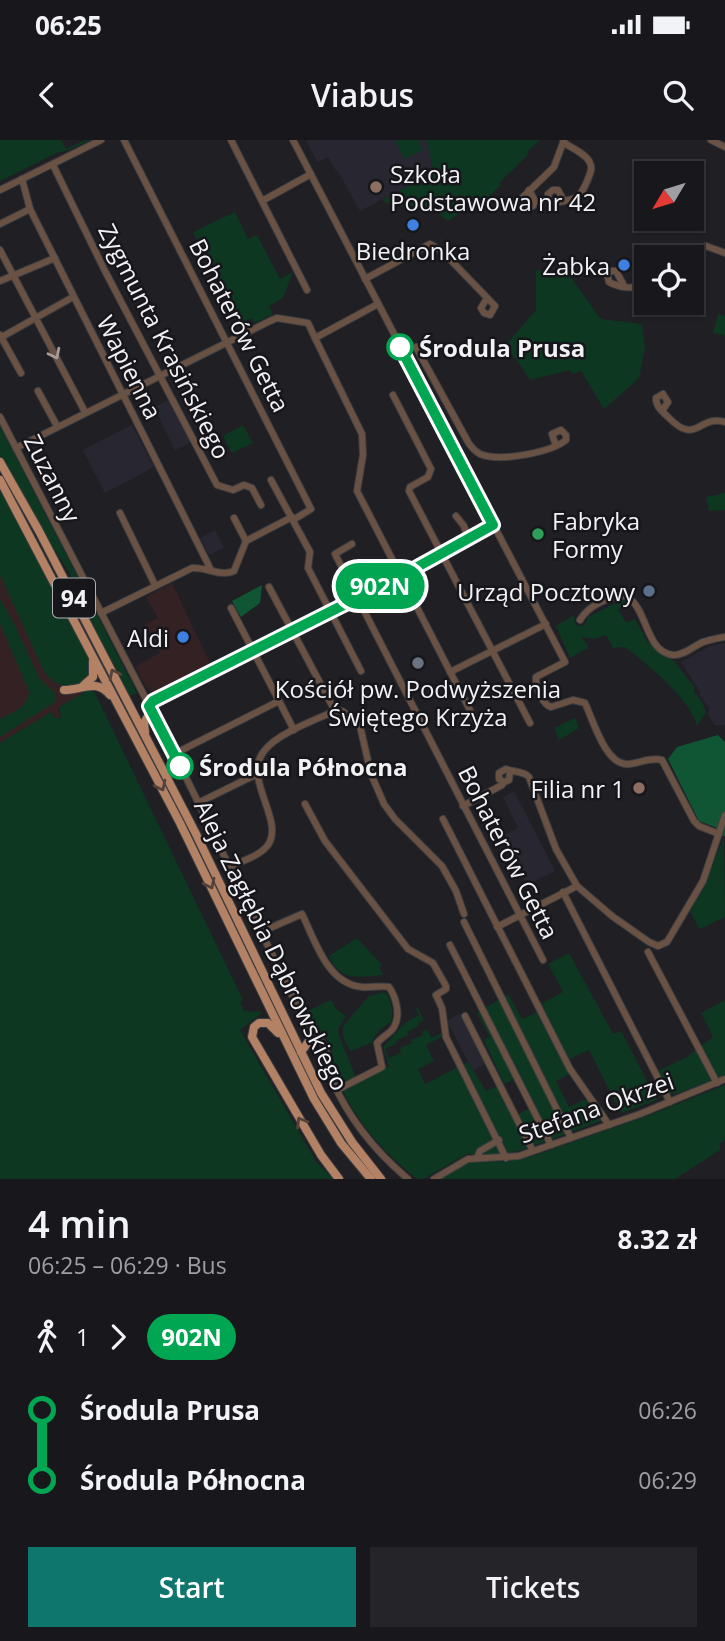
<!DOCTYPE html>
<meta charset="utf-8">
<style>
:root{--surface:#18171b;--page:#252428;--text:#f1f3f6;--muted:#9f9fa3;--line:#36363a;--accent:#0f766e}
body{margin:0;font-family:"Open Sans",sans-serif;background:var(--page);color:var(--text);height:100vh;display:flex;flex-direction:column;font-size:26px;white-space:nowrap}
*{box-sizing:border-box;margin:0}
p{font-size:23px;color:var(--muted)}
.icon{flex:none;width:38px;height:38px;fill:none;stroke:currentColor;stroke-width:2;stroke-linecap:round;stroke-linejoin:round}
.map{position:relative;height:1039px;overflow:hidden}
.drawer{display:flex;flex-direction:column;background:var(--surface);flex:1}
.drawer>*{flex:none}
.badge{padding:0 14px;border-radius:23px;font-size:24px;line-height:46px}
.needle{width:46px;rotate:232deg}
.tools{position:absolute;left:634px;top:21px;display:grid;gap:14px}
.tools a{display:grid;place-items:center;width:70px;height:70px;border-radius:0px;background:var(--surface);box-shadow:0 2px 5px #0004,0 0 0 2px var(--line);font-size:35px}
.map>.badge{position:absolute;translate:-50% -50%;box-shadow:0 0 0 4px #fff}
.legs{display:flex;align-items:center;gap:10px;height:77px;padding:0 28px;font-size:23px}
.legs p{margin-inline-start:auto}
.summary{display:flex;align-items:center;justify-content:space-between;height:119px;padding:0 28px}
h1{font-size:38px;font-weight:600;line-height:52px}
.primary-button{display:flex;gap:14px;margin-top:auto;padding:14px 28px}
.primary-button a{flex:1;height:80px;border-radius:0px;background:var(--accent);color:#fff;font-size:28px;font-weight:600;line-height:80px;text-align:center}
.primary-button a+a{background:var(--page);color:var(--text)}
ul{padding:0 28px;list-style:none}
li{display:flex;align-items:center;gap:24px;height:70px;font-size:26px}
li i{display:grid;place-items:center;width:10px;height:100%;margin:0 9px;background:currentColor}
li i::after{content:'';width:18px;height:18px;margin:-9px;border:5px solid;border-radius:50%;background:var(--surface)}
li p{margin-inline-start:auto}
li:first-child i{background:linear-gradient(#0000 50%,currentColor 0)}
li:last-child i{background:linear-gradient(currentColor 50%,#0000 0)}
.status{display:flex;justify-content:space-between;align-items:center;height:49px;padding:0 35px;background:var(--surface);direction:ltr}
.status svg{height:19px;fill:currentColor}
header{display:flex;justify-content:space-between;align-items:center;height:91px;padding:0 28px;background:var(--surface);font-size:32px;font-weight:600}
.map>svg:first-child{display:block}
</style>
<div class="status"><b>06:25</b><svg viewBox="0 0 49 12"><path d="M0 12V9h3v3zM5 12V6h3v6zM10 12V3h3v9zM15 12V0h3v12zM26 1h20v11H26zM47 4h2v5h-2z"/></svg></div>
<header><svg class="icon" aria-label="back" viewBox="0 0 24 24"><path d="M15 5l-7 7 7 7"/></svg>Viabus<svg class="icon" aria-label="search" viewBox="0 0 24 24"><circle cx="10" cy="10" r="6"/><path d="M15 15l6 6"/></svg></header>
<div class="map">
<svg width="725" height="1039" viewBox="0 0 725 1039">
<rect width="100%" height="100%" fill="#201f24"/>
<g fill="#342124">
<path d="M0,347L37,415L90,522V549L58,569L61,577L56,579L51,572L0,603Z"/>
<path d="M172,443L211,525L154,554L146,547L135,526L160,513L145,484L158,478L146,457Z"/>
</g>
<g fill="#282630">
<path d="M306,0H426L432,24L429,35L360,71L338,31H336L328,17L317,22Z"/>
<path d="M170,259L191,302L175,310L154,267Z"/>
<path d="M132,285L154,327L105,353L83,310Z"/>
<path d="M215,390L224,408L209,415L200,398Z"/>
<path d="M725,503V585H715L708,575L709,568L699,554L701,553L681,522L710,506Z"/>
<path d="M514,651L555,731L527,745L501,696L518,688L503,657Z"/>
<path d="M460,873L487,923L473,931L447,881Z"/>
</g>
<g fill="#0e3722">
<path d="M0,0H61L66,9L85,0H90L69,10L56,13L0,41Z"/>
<path d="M395,0H418L423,10L404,19Z"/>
<path d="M426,0H539V1L527,12L529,14L499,43L501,45L489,56L494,61L464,70L448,81L433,69L408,66H392L382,60L429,35L432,24Z"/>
<path d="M235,72L248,99L257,95L280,139L293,132L283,158L269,166L273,174L255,183L252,178L241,183L193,92Z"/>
<path d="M536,130L569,135L601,179L642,184L645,207L639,238L604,269L581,231L573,234L570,230L530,240L506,205L536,170Z"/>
<path d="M718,174L725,176V196L713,193Z"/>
<path d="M243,285L253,303L232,313L223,296Z"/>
<path d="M0,286L137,553L129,556L77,456L70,433L48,400L0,316Z"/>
<path d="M0,347L37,415L90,522V536C74,550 58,550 44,532L0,435Z"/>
<path d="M725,353V370L709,371L706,357Z"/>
<path d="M0,459L14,483L39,538L54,552L56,560L52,564L0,597V579C12,572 28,568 29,552L0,484Z"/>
<path d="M624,459L631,462L618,469L626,483L635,479L648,503L651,502L674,521L695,548L693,550L702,562L706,572L697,586C691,559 647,524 625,507L613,508L606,495L595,499L583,497L582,499L588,505V508L570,518L556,486L574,475L575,485L584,486L588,477Z"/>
<path d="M90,549H93L243,860L240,862L244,871L263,872L240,890L317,1023L334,1039H0V603L51,572L56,579L61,577L59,567Z"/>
<path d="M575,578L579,588L559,600L554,588Z"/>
<path d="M724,696L725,777L700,789L690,772L706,743Z"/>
<path d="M357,798L382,825L379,827L383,835C359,837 340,842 329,816Z"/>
<path d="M569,813L613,894L621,891L657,960L621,973L589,910L569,919L575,931L556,941L569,967L593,956L609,978L522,1010L502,1014H467L423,1039H417C382,1011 354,980 337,937C333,926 334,912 328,901C321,888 312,882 305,872L331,860L336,869L346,876L338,890L339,895L355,936L362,941L389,926L383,907L404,884L419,875L416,868H418L424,880L418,883L419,886L407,892L408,895L396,901L397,903L385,909L389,918L401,912L400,908L412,903L411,900L423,895L422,892L427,889L431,898L442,893L443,896L426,905L434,921L418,929L425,944L468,922L486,951L500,945L517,975L530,968L514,939L504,944L484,900L490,897L477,873L508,854L522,879L543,870L541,864L563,852L548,824Z"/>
<path d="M385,852C392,861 394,873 390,884L388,883L376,894L371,903L351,911C346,904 340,894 344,885L369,856Z"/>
<path d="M725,860V935L679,953L669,954L658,931L687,917L713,897L701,873Z"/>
<path d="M725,945V1000L720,1003V1010L675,1039H439L469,1022L507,1021L533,1016L650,975Z"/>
</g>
<g fill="#105534">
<path d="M262,445L260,463L241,477L232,461Z"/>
<path d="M718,595L725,602V697L715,687L699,681L668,619L677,607Z"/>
</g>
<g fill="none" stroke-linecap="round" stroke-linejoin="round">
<defs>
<g id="minor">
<path d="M124,0L311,369L293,380"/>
<path d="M231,0L307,150"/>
<path d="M293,0L565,522L536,537C535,547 543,565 551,567L573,560L585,563C593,580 606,627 629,624C640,623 651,617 662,620L694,681L699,686L719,694"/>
<path d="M711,0L725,7"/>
<path d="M563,2C571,8 587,14 590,23C593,29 590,33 588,39C579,61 577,58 554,63L549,60L548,54L553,50H558L564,61"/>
<path d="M53,25L105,131L217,345L233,350L244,345L252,348L261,365"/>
<path d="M22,39L30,69L211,430"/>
<path d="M0,50L101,0"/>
<path d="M529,50L535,61L533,66L528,68L521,63L522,58L554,27L564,0"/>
<path d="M262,61L311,34"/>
<path d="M0,84L30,69"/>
<path d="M0,110L85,272"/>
<path d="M688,117L706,106L725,113"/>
<path d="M365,139L430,104L442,111L495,166L490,175L484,173L481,168L487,158"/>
<path d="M0,141L55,118"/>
<path d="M624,146L616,131H611L607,134L609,142C620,148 634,150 646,143"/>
<path d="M0,195L21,233"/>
<path d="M0,198L73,157"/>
<path d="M315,198L362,294L363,315L357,351L476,582"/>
<path d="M416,207L468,302C471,307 475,311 480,314C499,322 550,313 566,300V295L561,290L552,294L556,306"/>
<path d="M38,251L57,286"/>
<path d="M393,255L431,329L428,337L410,347L409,351L530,583"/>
<path d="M662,271L668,262L663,254L656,258C656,267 662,271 668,277C697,307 698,274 725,282"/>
<path d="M0,277L179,623L303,878C311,890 323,899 327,914C329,923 329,932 332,940C349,979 376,1012 408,1039"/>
<path d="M16,308L270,181L277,178L308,183L315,198L378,164"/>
<path d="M271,340L310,412L308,428L361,531"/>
<path d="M120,373L155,445"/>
<path d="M456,376L464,386L468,399"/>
<path d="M234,378L246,401"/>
<path d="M352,404L335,414L543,820"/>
<path d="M269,447L335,571"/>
<path d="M231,468L294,590"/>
<path d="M101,473L192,428C207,427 220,437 234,431L246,401L292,377"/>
<path d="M580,480C588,466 610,455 626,456C648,468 645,512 673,515C683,516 694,506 703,502C710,500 718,498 725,497"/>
<path d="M450,532L546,484"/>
<path d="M149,566L153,561L186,544L401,436L493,385"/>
<path d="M174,614L279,561"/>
<path d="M510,632L509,640L504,642L499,639V633L506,629C514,633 522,630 529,637L556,709L577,746L612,776L649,802L658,806L667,802L703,741L725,675"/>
<path d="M198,663L257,634"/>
<path d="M305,664L325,701L408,809L433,823L446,846V849L436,855L442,868L446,897L506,1018"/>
<path d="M463,666L502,645L504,642"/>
<path d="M443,679L570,929L609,985"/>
<path d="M230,727C241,721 260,716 268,705C285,680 242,639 264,611C278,593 315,580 335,571H342L357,581L360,586L371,634L384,664L395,679L442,726L456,751L464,774"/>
<path d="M563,752L670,962"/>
<path d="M464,782L571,998"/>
<path d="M497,787L577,746"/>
<path d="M261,792L302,774C315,800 327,844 362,847C371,848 380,845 389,847C396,857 401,875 394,887C391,893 382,897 377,903L382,927L337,950"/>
<path d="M450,805L551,1005"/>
<path d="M648,812L717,943"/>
<path d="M465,876L533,1011"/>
<path d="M477,1018L480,1011L499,1000"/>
<path d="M434,1039L468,1019L519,1016L640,974L725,939"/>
</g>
<g id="major">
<path d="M0,322L39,391L195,692L321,953L352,1002L381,1039"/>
<path d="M0,340L180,683L314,959L341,1003L371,1039"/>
<path d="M84,545L93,537V521"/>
<path d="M64,550C82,550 96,538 110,555"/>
<path d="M145,592L144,583L151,571"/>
<path d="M278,893L268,883H259L254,887L252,897L321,1015L339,1039"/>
<path d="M301,912L309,901L317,895"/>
</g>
</defs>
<use href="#minor" stroke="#3d3d41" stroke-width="8"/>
<use href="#major" stroke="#3d3d41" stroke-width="10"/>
<use href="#minor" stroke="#695244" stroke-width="6"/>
<use href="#major" stroke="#b38265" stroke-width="8"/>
</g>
<defs><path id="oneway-chevron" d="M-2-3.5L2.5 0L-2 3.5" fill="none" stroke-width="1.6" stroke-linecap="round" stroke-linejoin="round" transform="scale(1.75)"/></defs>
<use stroke="#a79a94" href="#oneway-chevron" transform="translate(55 214) rotate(63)"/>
<g stroke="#554139">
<use href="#oneway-chevron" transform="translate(114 534) rotate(-117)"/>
<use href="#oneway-chevron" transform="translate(161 646) rotate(63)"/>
<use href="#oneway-chevron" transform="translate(210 744) rotate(64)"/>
<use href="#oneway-chevron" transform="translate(301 982) rotate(-121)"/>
</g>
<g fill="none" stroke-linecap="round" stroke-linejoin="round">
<defs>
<path id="line-1" d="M180,626L149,566L153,561L401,436L493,385L400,207"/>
</defs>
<use href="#line-1" stroke="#fff" stroke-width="16"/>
<use href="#line-1" stroke="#00a651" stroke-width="10"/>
</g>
<g fill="#8d6e63" stroke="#17161b" stroke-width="2.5">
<circle cx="376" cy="47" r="7"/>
<circle cx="639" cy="648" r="7"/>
</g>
<g fill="#3f7fe0" stroke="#17161b" stroke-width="2.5">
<circle cx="413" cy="85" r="7"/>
<circle cx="624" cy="125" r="7"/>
<circle cx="183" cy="497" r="7"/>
</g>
<g fill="#fff" stroke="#00a651" stroke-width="3.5">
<circle cx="400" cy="207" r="12"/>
<circle cx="180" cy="626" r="12"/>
</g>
<circle fill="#2e9e5b" stroke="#17161b" stroke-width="2.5" cx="538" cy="394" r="7"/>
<circle fill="#5c6f8a" stroke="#17161b" stroke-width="2.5" cx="649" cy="451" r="7"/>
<circle fill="#6b7280" stroke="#17161b" stroke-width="2.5" cx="418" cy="523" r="7"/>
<g text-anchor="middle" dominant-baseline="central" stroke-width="5" stroke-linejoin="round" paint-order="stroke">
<rect fill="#17161b" stroke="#b0b0b4" stroke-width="2" x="53" y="438.5" width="42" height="39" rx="5"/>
<g font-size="23" font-weight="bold" fill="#f2f2f5">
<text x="74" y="458">94</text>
</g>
<g font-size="24" fill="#f2f2f5" stroke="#17161b" text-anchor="end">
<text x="390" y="33" text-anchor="start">Szkoła<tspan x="390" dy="28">Podstawowa nr 42</tspan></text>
<text x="413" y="110" text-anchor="middle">Biedronka</text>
<text x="610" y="125">Żabka</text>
<text x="552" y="380" text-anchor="start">Fabryka<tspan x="552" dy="28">Formy</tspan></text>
<text x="635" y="451">Urząd Pocztowy</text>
<text x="169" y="497">Aldi</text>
<text x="418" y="548" text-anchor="middle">Kościół pw. Podwyższenia<tspan x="418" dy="28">Świętego Krzyża</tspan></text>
<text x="625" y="648">Filia nr 1</text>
</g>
<g font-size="24" fill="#f2f2f5" stroke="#17161b">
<text transform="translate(240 185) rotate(63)">Bohaterów Getta</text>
<text transform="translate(165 201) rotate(63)">Zygmunta Krasińskiego</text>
<text transform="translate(130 227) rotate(63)">Wapienna</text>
<text transform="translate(53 338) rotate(63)">Zuzanny</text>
<text transform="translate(509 712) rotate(63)">Bohaterów Getta</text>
<text transform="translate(272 805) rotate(64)">Aleja Zagłębia Dąbrowskiego</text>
<text transform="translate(596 967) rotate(-20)">Stefana Okrzei</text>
</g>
<g font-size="24" font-weight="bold" fill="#f2f2f5" stroke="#17161b" text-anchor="start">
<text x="419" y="207">Środula Prusa</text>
<text x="199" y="626">Środula Północna</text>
</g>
</g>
</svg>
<div class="tools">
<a><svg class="needle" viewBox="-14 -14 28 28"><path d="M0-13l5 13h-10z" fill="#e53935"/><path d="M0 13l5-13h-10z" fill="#9f9fa3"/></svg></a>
<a><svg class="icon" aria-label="locate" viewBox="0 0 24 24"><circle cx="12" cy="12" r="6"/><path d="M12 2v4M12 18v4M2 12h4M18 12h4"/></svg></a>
</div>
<b class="badge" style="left:380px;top:446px;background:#00a651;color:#fff">902N</b>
</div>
<section class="drawer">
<div class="summary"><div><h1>4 min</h1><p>06:25 – 06:29 · Bus</p></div><b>8.32 zł</b></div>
<div class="legs"><svg class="icon" aria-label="walk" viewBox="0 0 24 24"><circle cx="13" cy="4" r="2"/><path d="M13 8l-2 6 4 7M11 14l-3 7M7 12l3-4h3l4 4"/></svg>1<svg class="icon" aria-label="forward" viewBox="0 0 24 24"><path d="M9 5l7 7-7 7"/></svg><b class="badge" style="background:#00a651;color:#fff">902N</b></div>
<ul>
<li><i style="color:#00a651"></i><b>Środula Prusa</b><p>06:26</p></li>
<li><i style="color:#00a651"></i><b>Środula Północna</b><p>06:29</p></li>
</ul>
<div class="primary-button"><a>Start</a><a>Tickets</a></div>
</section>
